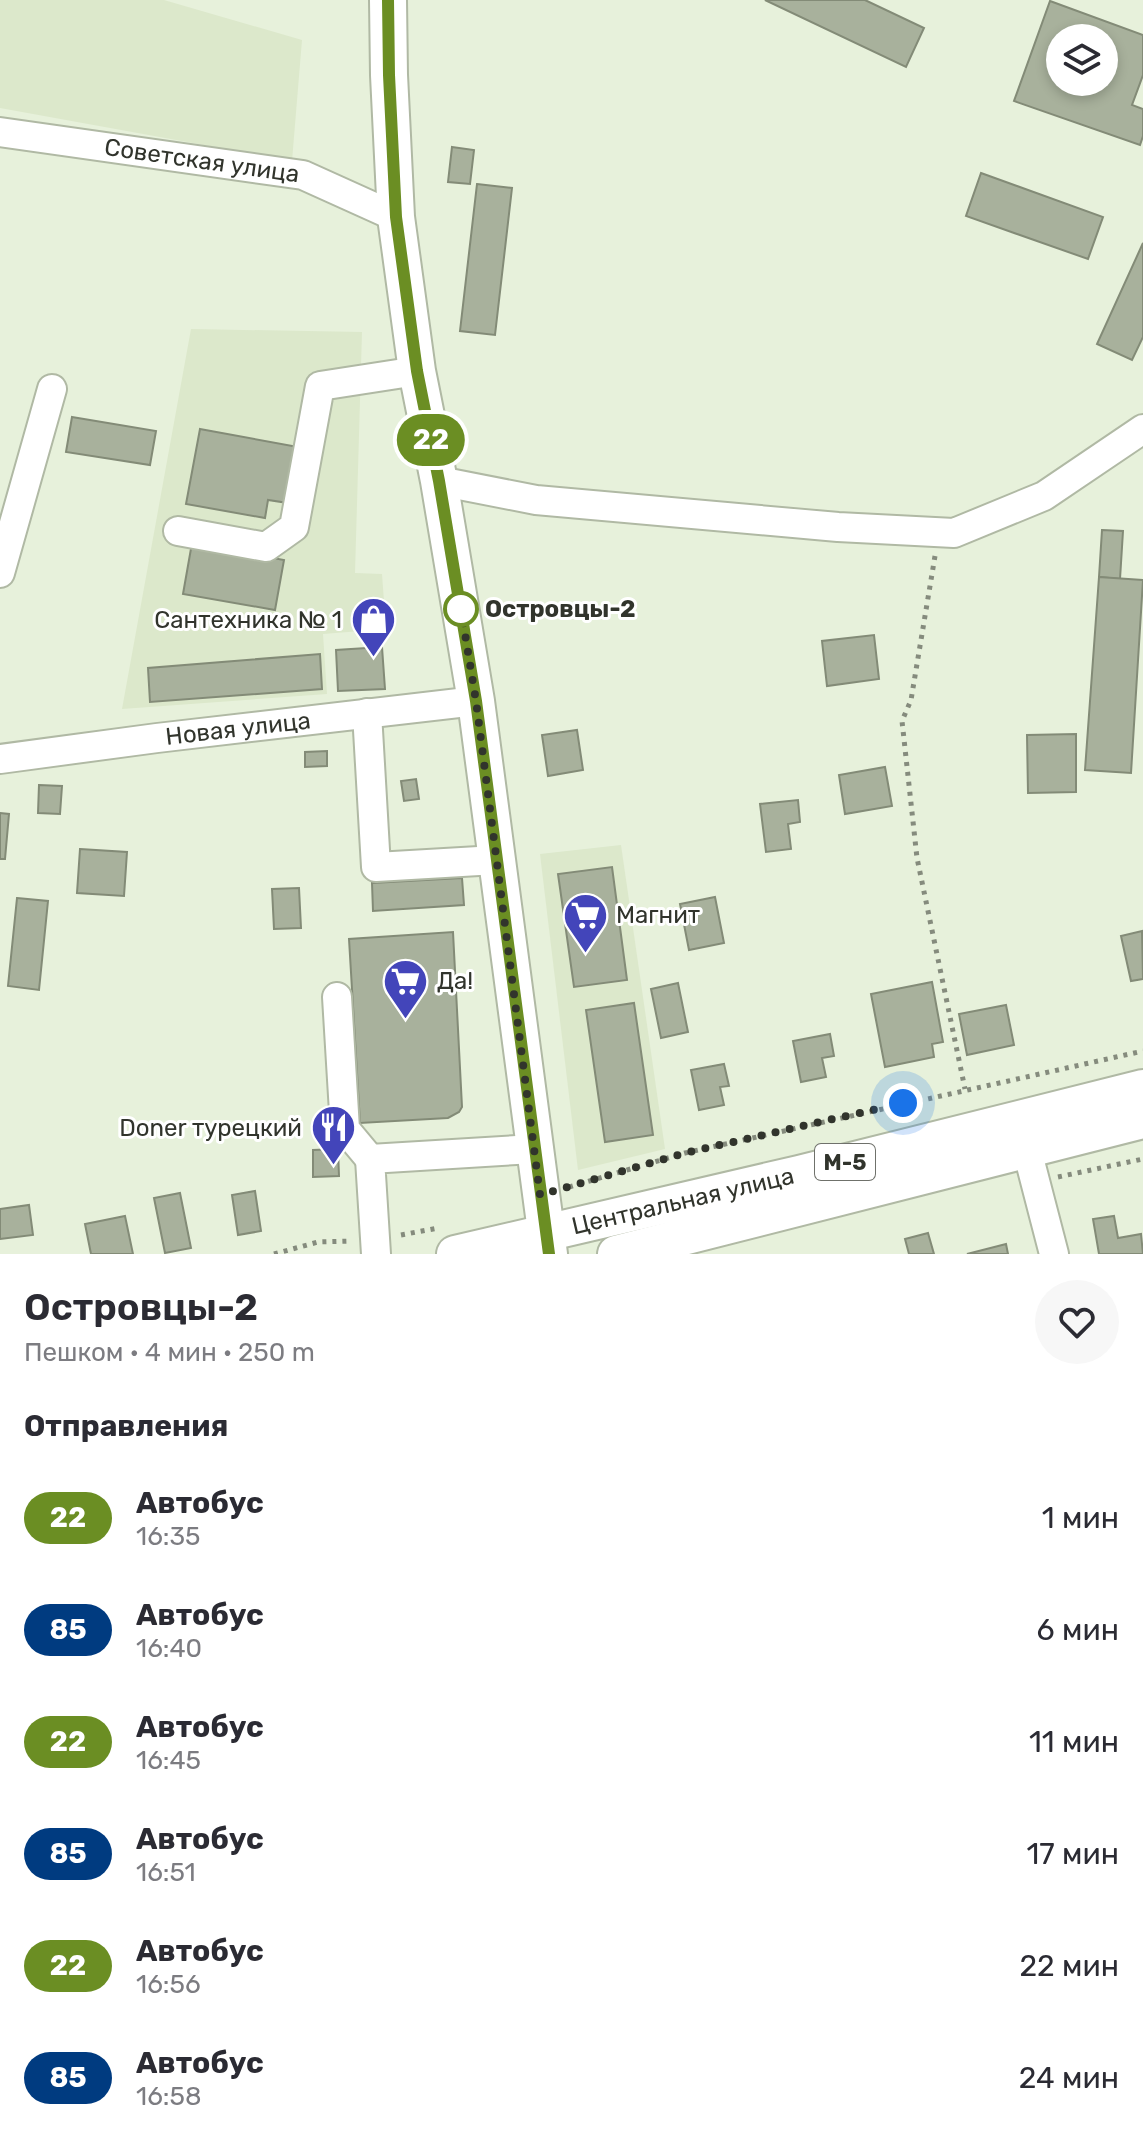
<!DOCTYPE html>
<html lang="ru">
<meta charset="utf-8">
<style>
:root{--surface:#fff;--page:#f7f7f7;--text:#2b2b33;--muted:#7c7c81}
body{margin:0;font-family:Rubik,sans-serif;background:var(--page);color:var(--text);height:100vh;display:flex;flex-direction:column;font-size:30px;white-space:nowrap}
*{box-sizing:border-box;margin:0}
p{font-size:26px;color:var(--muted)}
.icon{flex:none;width:44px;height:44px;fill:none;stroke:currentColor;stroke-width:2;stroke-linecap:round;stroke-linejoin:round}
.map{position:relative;height:1254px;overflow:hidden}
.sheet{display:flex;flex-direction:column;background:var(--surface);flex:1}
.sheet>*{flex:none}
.badge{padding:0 16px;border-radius:26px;font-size:28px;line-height:52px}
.controls{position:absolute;left:1046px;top:24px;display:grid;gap:16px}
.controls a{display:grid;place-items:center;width:72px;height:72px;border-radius:50%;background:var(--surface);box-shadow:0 4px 12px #0003;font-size:40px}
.you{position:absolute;width:40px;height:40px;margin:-20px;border:6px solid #fff;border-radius:50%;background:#1a73e8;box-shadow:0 0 0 12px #1a73e833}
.map>.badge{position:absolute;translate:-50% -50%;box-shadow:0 0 0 4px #fff}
h2{padding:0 24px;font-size:30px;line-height:72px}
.round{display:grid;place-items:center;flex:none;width:84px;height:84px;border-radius:42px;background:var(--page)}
.head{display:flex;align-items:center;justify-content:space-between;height:136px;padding:0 24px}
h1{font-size:38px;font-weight:600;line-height:60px}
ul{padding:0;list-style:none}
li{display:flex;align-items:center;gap:24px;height:112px;padding:0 24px}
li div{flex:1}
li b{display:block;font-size:30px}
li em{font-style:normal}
li .badge{min-width:88px;font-weight:700;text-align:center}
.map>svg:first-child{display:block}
</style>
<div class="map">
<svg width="1143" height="1254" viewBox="0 0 1143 1254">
<rect width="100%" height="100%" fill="#e7f1db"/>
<g fill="#dce8cb">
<path d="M0,0H164L302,40L292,161L0,108Z"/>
<path d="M191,329L362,332L355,573L382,574L386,629L323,634L327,694L122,709Z"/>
<path d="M621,845L665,1149L578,1170L540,854Z"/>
</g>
<g fill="#a8b19c" stroke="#838b77" stroke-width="2" fill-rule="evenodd">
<path d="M765,0H865L924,28L906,67Z"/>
<path d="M1050,1L1143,35V75L1132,105L1143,109V136L1140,145L1014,101ZM1060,38H1104V82H1060Z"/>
<path d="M452,147L474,150L470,184L448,182Z"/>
<path d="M981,173L1103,217L1088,259L966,216Z"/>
<path d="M477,184L512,188L495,335L460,331Z"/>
<path d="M1143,243V337L1132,360L1097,344Z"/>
<path d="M72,417L156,431L150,465L66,452Z"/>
<path d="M200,429L298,447L288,503L268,500L265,518L186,504Z"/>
<path d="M1102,530L1123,531L1120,579L1099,577Z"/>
<path d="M192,543L284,560L275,610L183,594Z"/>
<path d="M1099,577L1143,580L1131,773L1085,770Z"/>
<path d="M874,635L879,679L827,686L822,641Z"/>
<path d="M382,647L385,689L338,691L336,650Z"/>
<path d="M320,654L322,689L150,702L148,668Z"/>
<path d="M577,730L583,770L548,776L542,735Z"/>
<path d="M1076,734V792L1028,793L1027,735Z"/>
<path d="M327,751V766L305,767V752Z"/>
<path d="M885,767L892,806L845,814L839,775Z"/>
<path d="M416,779L419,799L404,801L401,781Z"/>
<path d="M39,785L62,786L60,814L38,813Z"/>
<path d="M798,800L800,822L788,824L791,849L766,852L760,804Z"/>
<path d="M0,813L9,814L5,859H0Z"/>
<path d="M80,849L127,852L124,896L77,893Z"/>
<path d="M612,867L627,980L574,987L558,874Z"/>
<path d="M462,878L464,905L373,911L372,883Z"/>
<path d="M299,888L301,928L274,929L272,889Z"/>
<path d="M715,897L724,943L689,950L680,904Z"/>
<path d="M17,898L48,901L39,990L8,986Z"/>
<path d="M1142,931L1143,979L1131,981L1121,936Z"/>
<path d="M453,932L462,1107L459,1112L448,1118L360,1123L349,939Z"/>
<path d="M932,982L943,1042L932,1044L934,1057L885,1067L871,994Z"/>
<path d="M678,983L688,1032L661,1038L651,989Z"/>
<path d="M634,1003L653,1135L605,1142L586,1010Z"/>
<path d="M1006,1005L1014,1045L967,1055L959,1014Z"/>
<path d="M830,1034L834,1056L822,1058L826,1077L801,1082L793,1041Z"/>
<path d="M724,1064L729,1086L720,1087L724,1105L699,1110L691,1070Z"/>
<path d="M338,1149L339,1176L313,1177V1150Z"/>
<path d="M255,1191L261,1231L238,1235L232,1195Z"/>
<path d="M180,1193L191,1248L165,1253L154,1198Z"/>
<path d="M29,1205L33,1235L0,1239V1209Z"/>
<path d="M125,1216L133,1254H91L85,1224Z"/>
<path d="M1114,1216L1118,1238L1141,1234L1143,1254H1099L1093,1219Z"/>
<path d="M928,1233L934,1254H909L905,1239Z"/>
<path d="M1006,1244L1008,1254H967Z"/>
</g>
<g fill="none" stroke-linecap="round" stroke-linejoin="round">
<defs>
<g id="minor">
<path id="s1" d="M0,132L303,175L396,217"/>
<path d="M439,481L536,500L838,527L954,533L1044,496L1143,429"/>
<path d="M178,531L266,547L294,527L320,386L417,371"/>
<path d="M0,573L52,389"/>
<path d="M367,713L376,867L496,860"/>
<path id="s2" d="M0,759L157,738L476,701"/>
<path d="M337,997L345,1129L370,1159"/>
<path d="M1027,1150L1054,1254"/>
<path d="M376,1254L370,1159L534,1149"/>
</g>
<g id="major">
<path d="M388,0L389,75L396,217L417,371L439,481L476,701L549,1254"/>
<path id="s3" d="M455,1254L799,1174L1143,1088"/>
<path d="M616,1254L1143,1120"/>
</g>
</defs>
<use href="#minor" stroke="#b0b9a4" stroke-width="32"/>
<use href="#major" stroke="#b0b9a4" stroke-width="40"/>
<g stroke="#858b7d" stroke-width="5" stroke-dasharray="4 6" stroke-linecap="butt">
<path d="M935,556L911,700L902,721L917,858L965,1089"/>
<path d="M1058,1177L1143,1159"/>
<path d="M569,1187L685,1153L1143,1051"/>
<path d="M401,1235L438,1228"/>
<path d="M274,1254L318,1242L351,1241"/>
</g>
<use href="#minor" stroke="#fff" stroke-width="28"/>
<use href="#major" stroke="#fff" stroke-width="36"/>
</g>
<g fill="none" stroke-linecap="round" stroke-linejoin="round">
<defs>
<path id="line" d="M388,0L389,75L396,217L417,371L439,481L476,701L549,1254"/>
</defs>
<use href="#line" stroke="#fff" stroke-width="18"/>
<use href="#line" stroke="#6b8e23" stroke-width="12"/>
<path stroke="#31342c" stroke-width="8" stroke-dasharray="0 14.4" d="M461,609L476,701L540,1195L685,1153L903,1103"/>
</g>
<defs>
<symbol id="shop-pin" viewBox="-11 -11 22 30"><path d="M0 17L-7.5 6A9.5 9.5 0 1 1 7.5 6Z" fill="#4345ba" stroke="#fff"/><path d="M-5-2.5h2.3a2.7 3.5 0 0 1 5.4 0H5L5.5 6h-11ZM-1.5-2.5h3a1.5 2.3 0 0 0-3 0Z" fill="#fff"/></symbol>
<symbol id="supermarket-pin" viewBox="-11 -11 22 30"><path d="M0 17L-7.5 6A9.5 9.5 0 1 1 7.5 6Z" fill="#4345ba" stroke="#fff"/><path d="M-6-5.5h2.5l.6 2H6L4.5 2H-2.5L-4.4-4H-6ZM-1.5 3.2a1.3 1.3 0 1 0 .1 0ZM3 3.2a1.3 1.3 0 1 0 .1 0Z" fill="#fff"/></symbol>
<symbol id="restaurant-pin" viewBox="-11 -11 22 30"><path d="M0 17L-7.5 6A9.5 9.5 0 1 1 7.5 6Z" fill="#4345ba" stroke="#fff"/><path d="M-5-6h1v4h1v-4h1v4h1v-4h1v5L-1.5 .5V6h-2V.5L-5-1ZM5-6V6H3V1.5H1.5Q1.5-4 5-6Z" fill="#fff"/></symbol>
</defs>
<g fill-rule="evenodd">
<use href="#shop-pin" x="348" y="594" width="51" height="69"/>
<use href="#supermarket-pin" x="560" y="890" width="51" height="69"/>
<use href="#supermarket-pin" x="380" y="956" width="51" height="69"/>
<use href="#restaurant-pin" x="308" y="1102" width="51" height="69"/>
</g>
<circle fill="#fff" stroke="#6b8e23" stroke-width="4" cx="461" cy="609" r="16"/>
<g text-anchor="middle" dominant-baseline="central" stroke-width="6" stroke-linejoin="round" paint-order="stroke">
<rect fill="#fff" stroke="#6f716b" stroke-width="2" x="815" y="1144" width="60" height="36" rx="6"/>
<g font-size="22" font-weight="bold" fill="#31342c">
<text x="845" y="1162">М-5</text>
</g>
<g font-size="24" fill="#31342c" stroke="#fff">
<text stroke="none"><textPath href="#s1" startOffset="204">Советская улица</textPath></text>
<text stroke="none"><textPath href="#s2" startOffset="240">Новая улица</textPath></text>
<text stroke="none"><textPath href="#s3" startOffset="234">Центральная улица</textPath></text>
</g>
<g font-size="24" font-weight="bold" fill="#31342c" stroke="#fff" text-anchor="start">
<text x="485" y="609">Островцы-2</text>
</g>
<g font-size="24" fill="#31342c" stroke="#fff" text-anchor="end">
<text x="342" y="620">Сантехника № 1</text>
<text x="616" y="915" text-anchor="start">Магнит</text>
<text x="437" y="981" text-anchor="start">Да!</text>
<text x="302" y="1128">Doner турецкий</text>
</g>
</g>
</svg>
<div class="controls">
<a><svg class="icon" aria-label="layers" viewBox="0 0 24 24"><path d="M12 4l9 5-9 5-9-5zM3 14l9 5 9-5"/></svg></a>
</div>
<div class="you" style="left:903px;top:1103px"></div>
<b class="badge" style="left:431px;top:440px;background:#6b8e23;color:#fff">22</b>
</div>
<section class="sheet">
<div class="head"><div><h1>Островцы-2</h1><p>Пешком · 4 мин · 250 m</p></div><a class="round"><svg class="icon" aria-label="heart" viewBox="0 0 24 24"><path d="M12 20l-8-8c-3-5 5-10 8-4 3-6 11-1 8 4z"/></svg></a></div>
<h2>Отправления</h2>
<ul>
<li><span class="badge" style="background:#6b8e23;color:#fff">22</span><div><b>Автобус</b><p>16:35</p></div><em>1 мин</em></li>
<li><span class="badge" style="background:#003b80;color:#fff">85</span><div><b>Автобус</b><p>16:40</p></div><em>6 мин</em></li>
<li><span class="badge" style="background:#6b8e23;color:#fff">22</span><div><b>Автобус</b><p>16:45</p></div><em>11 мин</em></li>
<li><span class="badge" style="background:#003b80;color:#fff">85</span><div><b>Автобус</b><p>16:51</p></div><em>17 мин</em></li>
<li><span class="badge" style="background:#6b8e23;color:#fff">22</span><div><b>Автобус</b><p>16:56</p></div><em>22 мин</em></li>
<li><span class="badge" style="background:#003b80;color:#fff">85</span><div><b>Автобус</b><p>16:58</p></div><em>24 мин</em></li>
</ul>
</section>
